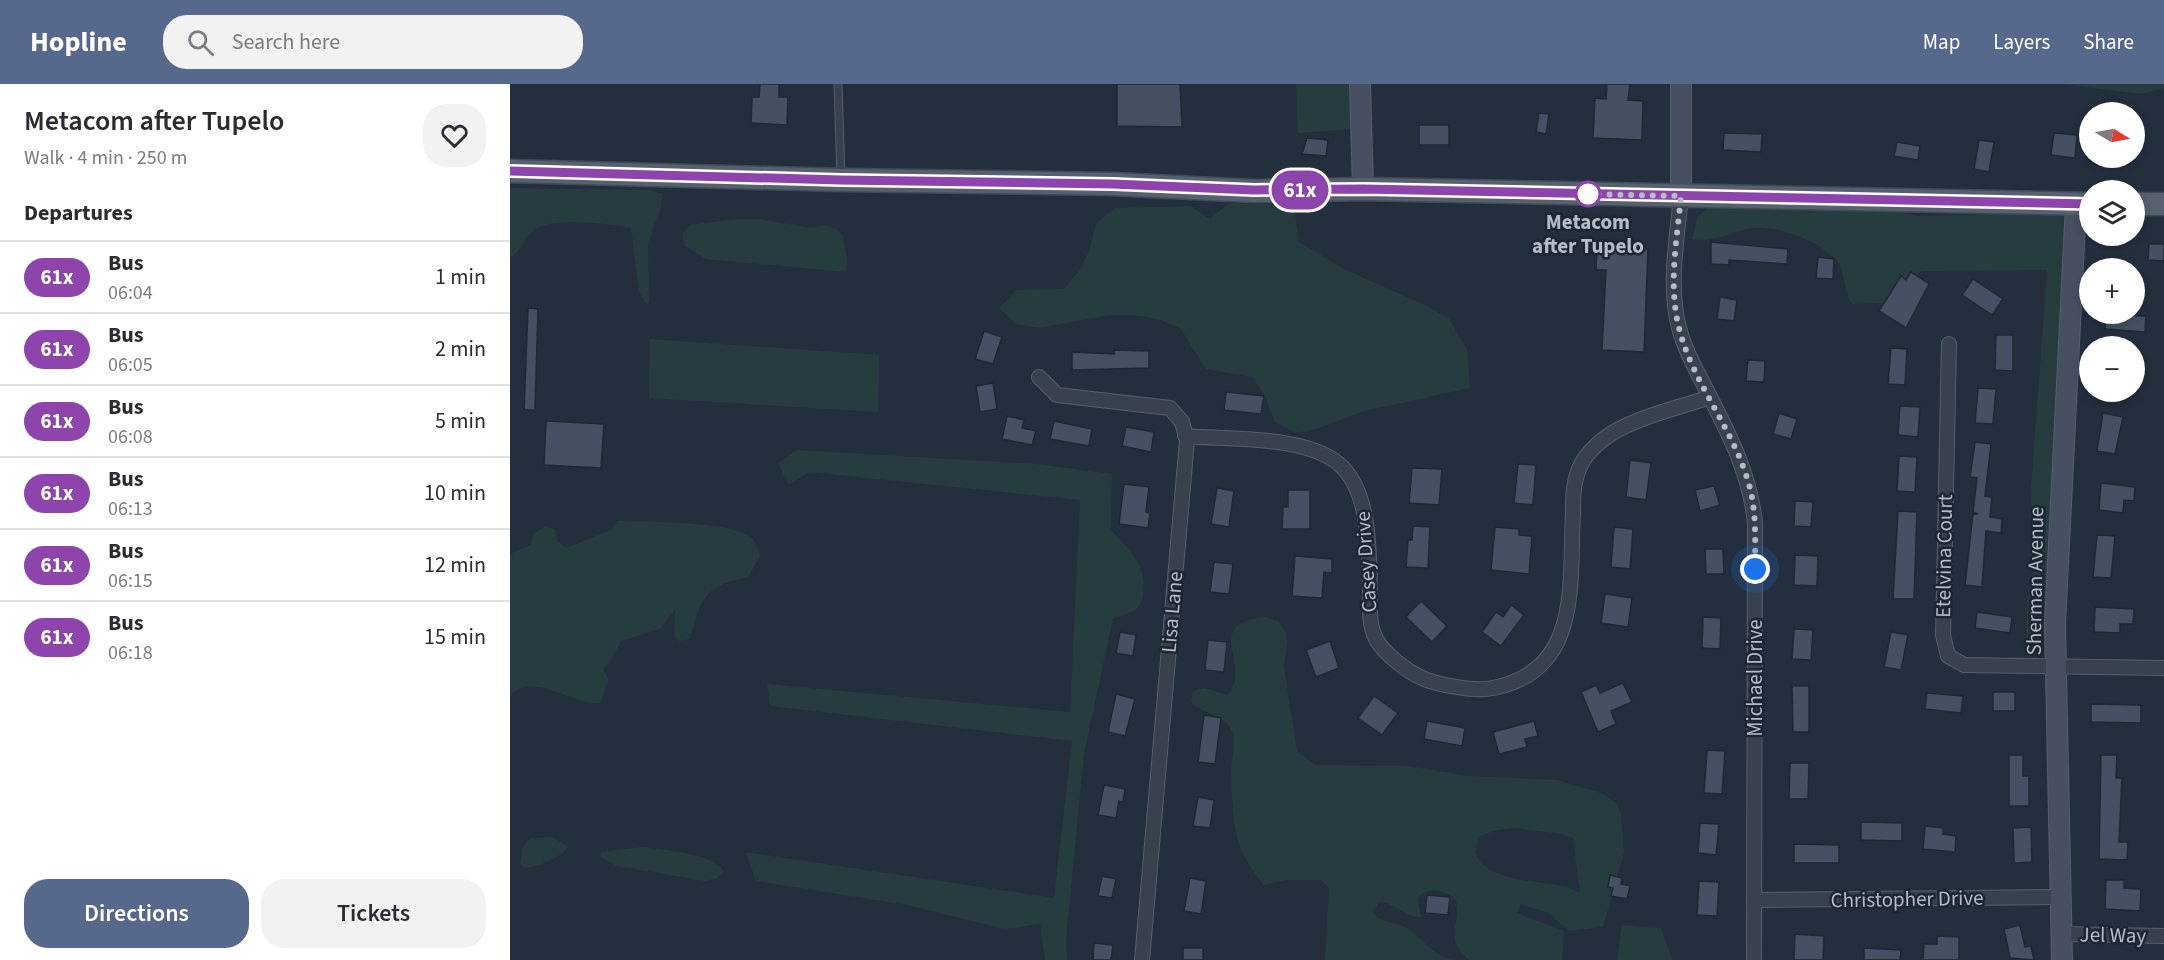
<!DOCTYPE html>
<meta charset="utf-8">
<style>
:root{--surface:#fff;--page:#f2f2f3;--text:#2b2b33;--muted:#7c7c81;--line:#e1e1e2;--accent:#56698c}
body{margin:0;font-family:"Source Sans 3",sans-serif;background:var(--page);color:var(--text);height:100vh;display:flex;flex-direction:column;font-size:22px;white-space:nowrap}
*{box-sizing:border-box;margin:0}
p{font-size:20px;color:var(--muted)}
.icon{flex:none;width:33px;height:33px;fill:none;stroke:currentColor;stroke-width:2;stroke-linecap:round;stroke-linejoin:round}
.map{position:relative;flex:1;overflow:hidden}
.panel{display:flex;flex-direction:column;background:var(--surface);width:510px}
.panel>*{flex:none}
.badge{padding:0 12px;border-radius:20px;font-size:21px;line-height:39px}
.needle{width:39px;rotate:100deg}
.tools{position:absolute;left:1569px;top:18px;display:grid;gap:12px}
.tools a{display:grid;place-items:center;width:66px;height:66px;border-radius:50%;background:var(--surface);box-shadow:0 3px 9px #0003;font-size:30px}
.you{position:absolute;width:30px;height:30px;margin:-15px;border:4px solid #fff;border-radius:50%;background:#1a73e8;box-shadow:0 0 0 9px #1a73e833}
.map>.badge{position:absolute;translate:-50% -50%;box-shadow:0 0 0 3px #fff}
h2{padding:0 24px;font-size:22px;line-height:54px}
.round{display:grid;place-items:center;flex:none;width:63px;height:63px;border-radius:24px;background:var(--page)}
.summary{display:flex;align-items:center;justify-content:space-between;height:102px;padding:0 24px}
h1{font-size:28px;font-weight:600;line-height:45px}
.button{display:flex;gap:12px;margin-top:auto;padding:12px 24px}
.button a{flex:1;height:69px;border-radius:24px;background:var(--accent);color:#fff;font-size:24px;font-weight:600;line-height:69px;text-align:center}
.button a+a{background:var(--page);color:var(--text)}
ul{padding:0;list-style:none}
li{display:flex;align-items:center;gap:18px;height:72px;padding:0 24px;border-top:2px solid var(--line)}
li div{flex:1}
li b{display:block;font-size:22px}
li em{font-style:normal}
li .badge{min-width:66px;font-weight:700;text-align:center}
header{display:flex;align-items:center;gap:36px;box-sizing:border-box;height:84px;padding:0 30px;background:var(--accent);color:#fff}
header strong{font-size:28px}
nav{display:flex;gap:33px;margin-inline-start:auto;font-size:21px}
.search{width:420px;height:54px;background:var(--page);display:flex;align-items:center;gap:15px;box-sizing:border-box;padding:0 21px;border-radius:24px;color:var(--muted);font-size:22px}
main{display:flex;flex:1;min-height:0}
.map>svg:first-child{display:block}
</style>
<header>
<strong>Hopline</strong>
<div class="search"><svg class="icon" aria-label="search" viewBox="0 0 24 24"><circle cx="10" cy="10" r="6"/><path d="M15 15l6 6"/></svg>Search here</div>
<nav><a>Map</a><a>Layers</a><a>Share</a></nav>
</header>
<main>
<section class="panel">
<div class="summary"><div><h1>Metacom after Tupelo</h1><p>Walk · 4 min · 250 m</p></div><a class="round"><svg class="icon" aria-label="heart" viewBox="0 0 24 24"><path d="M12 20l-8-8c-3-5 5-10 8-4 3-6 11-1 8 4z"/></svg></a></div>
<h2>Departures</h2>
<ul>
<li><span class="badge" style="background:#8e44ad;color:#fff">61x</span><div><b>Bus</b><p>06:04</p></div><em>1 min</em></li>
<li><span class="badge" style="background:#8e44ad;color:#fff">61x</span><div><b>Bus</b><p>06:05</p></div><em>2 min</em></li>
<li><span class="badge" style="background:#8e44ad;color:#fff">61x</span><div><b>Bus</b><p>06:08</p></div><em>5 min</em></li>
<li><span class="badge" style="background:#8e44ad;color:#fff">61x</span><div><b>Bus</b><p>06:13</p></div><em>10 min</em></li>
<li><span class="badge" style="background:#8e44ad;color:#fff">61x</span><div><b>Bus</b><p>06:15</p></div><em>12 min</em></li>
<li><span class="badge" style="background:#8e44ad;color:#fff">61x</span><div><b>Bus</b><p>06:18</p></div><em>15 min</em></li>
</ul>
<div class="button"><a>Directions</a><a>Tickets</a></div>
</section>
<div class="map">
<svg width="1654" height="876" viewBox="0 0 1654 876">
<rect width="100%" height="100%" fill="#242f3e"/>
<g fill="#263c3f" fill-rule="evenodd">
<path d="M786,0H844L845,45L788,49Z"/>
<path d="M1551,0H1654V4L1632,10Z"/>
<path d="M0,104L141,106L152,110L151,123L138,159L139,218L136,220L130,210L127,192L121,144C98,140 43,132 24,146C15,153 11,168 0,173Z"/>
<path d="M719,119L784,121L789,158L834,185L919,223L939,235L957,265L960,304L851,328L807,345L785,349L764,337L756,314L742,293L696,285L670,244L647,235L623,231H599L529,244L506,240L489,224L506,206L554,205L569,187L580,165L586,140L604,124L680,122L700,135Z"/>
<path d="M1221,120L1362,121L1408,132L1554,129C1552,274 1552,421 1532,564L1521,568L1516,558L1518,511L1524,487L1521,405L1537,186L1412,187L1401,192L1378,219L1342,220C1332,206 1337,189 1327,177C1310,156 1263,139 1237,145C1218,150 1201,159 1182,155L1188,132L1197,125Z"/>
<path d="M225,135H249L302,144L314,141L325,144L333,152L337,176L336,188L196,175L175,162L172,150L180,141Z"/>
<path d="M140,255L369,271L368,328L139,314Z"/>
<path d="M287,366L526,380L602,390L601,446C619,466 638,481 633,510C632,517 630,522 625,526C619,530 609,532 603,535L574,670L556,855L557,876H535L530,840L495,845L397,821L246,797L236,768L544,814L562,657L260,622L257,600L560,628L570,416L299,388L279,401L268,379Z"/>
<path d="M108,437C137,438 217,437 239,452C246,457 248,464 250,472L238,493C194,502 191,514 180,555L169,557L164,552L165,526L150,545L111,557L100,578L93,584L98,595L91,619C63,622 23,586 0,612V470L20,461L24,450L34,443L45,445L47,457L56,464L101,446Z"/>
<path d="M756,533L768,537L775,546L777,558L774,582L787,667L805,681L899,682L957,692L1047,696L1091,709L1107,720L1111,731L1114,768L1093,843L1059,847L1038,829L1011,820L1007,829L1054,847L1052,876H959C933,854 950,846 947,818C939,807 922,803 910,811L908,816L911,833C894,834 884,817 868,819L863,829C869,838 887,838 897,844C917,857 919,869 942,876H815L819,804L811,796H776L753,801C747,792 740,783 735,774C723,752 722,716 721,692C720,677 729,655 719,642C711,630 693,630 681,618L683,607L695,604L717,611C745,582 689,539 756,533ZM1005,744L1052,750L1063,754L1070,808C1064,808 1060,803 1053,802C1025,796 978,798 965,769L970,752L987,746Z"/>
<path d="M43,753L58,763C50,775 28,782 15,784L10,780L13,763L20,754Z"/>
<path d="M133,763C153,766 205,769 214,788L207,794L195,797L107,782L90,773L91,768Z"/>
<path d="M1112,841L1151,844L1162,876H1107Z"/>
</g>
<g fill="#455162" stroke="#1f2835" stroke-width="1.5">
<path d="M250,0H269V13H278L277,41L241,39L242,13H249Z"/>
<path d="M607,0H670L672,43L607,42Z"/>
<path d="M1097,0H1120L1118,16L1133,17L1132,56L1083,54L1085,14L1096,15Z"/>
<path d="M1029,29L1039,30L1036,50L1026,48Z"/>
<rect x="909" y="41" width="30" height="20"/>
<path d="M1214,49L1252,50L1251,68L1213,66Z"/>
<path d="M1544,49L1567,51L1565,74L1541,71Z"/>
<path d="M797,54L818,56L816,72L792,70Z"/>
<path d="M1469,56L1484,58L1479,88L1464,85Z"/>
<path d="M1387,58L1410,62L1408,76L1384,72Z"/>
<path d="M1201,158L1278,165L1277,180L1219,176V181L1201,180Z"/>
<path d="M1639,160H1654V177L1638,176Z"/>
<path d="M1087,163L1138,165L1134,268L1092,266L1096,186H1086Z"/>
<path d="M1308,173L1324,175L1323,195L1306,194Z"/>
<path d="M1401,188L1419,200L1396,244L1369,227L1391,192L1396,196Z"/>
<path d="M1463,195L1493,215L1482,231L1452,211Z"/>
<path d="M1210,213L1227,216L1224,237L1207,235Z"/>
<path d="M18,224L28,225L25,326H14Z"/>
<path d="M1596,230L1636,232L1635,248L1595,245Z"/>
<path d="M474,247L492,253L483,280L465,275Z"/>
<path d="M1486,251H1503V287L1485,286Z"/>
<path d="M1381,264L1397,265L1395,301L1378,300Z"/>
<path d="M604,266L639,267V284L562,286V268L604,270Z"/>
<path d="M1238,276L1255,277L1254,298L1236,297Z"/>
<path d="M483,299L487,325L470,328L466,302Z"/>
<path d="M1468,304L1486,305L1483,340L1465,339Z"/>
<path d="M716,308L754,312L751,330L714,326Z"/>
<path d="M1390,322L1410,323L1408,353L1388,351Z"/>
<path d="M1269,329L1287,335L1281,355L1263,350Z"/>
<path d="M1593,329L1613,333L1605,370L1587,367Z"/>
<path d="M497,332L514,336L512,344L526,347L522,361L492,355Z"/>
<path d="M36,337L94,340L91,384L34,381Z"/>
<path d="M544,337L582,345L579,362L540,355Z"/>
<path d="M616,343L644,348L641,368L612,362Z"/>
<path d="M1465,358L1481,360L1475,412L1482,413L1480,433L1492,435L1491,449L1476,447L1472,503L1455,501L1463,430H1468L1463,428L1467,394L1460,393Z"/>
<path d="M1389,372L1407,373L1405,408L1387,407Z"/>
<path d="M1120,376L1141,379L1136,416L1116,413Z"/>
<path d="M1008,380L1026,381L1023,421L1004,419Z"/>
<path d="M902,384L932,385L929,421L899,419Z"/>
<path d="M1591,399L1625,403L1624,417L1614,416L1613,429L1589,426Z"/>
<path d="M614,400L639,403L636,428L640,429L638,444L609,440Z"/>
<path d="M1204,402L1210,421L1190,427L1185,406Z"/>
<path d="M707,404L724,407L719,443L701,440Z"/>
<path d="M778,406H800V445H772L773,423H778Z"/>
<path d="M1285,417L1303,418L1301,443L1284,442Z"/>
<path d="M1388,427L1407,428L1404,515H1383Z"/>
<path d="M903,442L920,443L918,484L896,483L898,456H902Z"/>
<path d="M985,443L1009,445V451L1022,452L1019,490L981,486Z"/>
<path d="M1104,443L1123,445L1120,485L1101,483Z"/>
<path d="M1587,451L1605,452L1601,494L1583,493Z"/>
<path d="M1195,465H1213L1214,490H1196Z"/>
<path d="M1285,471L1308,472L1307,502L1284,501Z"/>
<path d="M785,472L822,475V489L814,488L812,514L782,512Z"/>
<path d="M704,478L723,480L719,510L700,508Z"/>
<path d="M1095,510L1122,514L1118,543L1091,539Z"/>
<path d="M911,517L937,542L922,558L896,533Z"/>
<path d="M1001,521L1014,531L991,562L972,548L986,528L993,533Z"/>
<path d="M1585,523L1624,525L1623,540H1610V549L1584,548Z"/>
<path d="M1467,528L1502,533L1500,549L1465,544Z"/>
<path d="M1193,533L1211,534L1210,565L1192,564Z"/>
<path d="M1284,545L1303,546L1301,576L1282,575Z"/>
<path d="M610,548L626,551L623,572L606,569Z"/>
<path d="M1381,548L1398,551L1391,586L1374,583Z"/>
<path d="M698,556L717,558L714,588L695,586Z"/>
<path d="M820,557L829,584L806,593L796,566Z"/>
<path d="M1113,599L1122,618L1101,627L1106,640L1088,648L1071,608L1086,601L1090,609Z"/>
<path d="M1282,602H1299V648H1283Z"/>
<rect x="1483" y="608" width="22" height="19"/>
<path d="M1417,609L1453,612L1451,629L1415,625Z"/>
<path d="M606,610L625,615L615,652L598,648Z"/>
<path d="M864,612L888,629L872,651L848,634Z"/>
<path d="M1581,620L1631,621V639L1581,638Z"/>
<path d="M694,631L711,634L705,680L688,678Z"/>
<path d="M917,637L955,644L952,662L914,655Z"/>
<path d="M1024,637L1028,652L1015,655L1017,663L989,670L983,648Z"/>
<path d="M1197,666L1215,667L1212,710L1194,709Z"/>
<path d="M1499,671H1513V692H1519V722H1499Z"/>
<path d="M1591,671H1607L1606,694H1612L1609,758H1618L1617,776L1589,775Z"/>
<path d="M1280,679H1299L1298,715H1279Z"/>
<path d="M594,701L615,705L613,718L609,717L606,734L588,731Z"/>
<path d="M688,713L704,716L700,744L683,742Z"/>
<path d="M1351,738L1392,739V757L1351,756Z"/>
<path d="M1190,739L1209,740L1206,771L1188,769Z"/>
<path d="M1415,742L1433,744V750L1446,752L1445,768L1413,765Z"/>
<path d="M1521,743L1522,778L1504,779L1503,744Z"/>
<path d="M1284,760L1329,761V779H1284Z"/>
<path d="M1100,791L1112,794L1111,800L1120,802L1117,815L1101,812L1103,804L1098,803Z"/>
<path d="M592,792L606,795L602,814L588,812Z"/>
<path d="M680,794L696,797L691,830L674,827Z"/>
<path d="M1596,796H1614V804L1631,805L1630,827L1595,825Z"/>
<path d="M1189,797L1209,798L1207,832L1187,831Z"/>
<path d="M917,811L940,813L938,831L915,829Z"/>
<path d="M1510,841L1515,863L1521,862L1524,876L1500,874L1494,845Z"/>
<path d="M1285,850L1314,852L1313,876H1284Z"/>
<path d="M1427,852L1449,853V876H1413L1414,860H1427Z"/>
<path d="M584,859L603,861L601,876H583Z"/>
<rect x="673" y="864" width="20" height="12"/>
<path d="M1354,864L1391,866L1390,876H1354Z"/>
</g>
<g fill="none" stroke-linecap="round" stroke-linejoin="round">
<defs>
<path id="lane" d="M328,0L331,94"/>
<g id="street">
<path d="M1171,112C1167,156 1158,201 1169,244C1175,266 1186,286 1197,307C1219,350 1240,390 1245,439L1244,876"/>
<path d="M1439,260L1433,551L1438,572L1454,581L1654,584"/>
<path d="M529,293L547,311L660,324L672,338L677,356L632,876"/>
<path d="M675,352C719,356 795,351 829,380C861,407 859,470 860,508C860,526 858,546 870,561C880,574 897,587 912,594C927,601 967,608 983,604C1072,587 1059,499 1063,430C1063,413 1063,393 1073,377C1098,337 1158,328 1200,313"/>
<path d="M1244,816L1551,813"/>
<path d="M1552,850L1654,852"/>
</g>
<g id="secondary">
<path d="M850,0L853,105"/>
<path d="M1171,0V112"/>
<path d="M1552,876L1545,540L1566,120"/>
</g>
<g id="primary">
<path d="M0,87L331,96L603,100L744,107L853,105L1580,120"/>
<path d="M1624,120H1654"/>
</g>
</defs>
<use href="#lane" stroke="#565f6c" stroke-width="9"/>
<use href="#street" stroke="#565f6c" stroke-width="16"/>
<use href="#secondary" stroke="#565f6c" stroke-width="22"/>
<use href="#primary" stroke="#414a57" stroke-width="25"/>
<use href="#lane" stroke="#38414e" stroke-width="7"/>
<use href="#street" stroke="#38414e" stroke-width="14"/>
<use href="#secondary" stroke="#465061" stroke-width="20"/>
<use href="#primary" stroke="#56606e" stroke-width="22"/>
</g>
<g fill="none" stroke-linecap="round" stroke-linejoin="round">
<defs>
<path id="line" d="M0,87L331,96L603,100L744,106L853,105L1580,120"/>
</defs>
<use href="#line" stroke="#fff" stroke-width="14"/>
<use href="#line" stroke="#8e44ad" stroke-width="9"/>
<path stroke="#b4bcc9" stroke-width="6" stroke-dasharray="0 10.8" d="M1078,110L1171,112C1167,156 1158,201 1169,244C1182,297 1221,342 1237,394C1247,423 1245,455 1245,485"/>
</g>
<circle fill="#fff" stroke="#8e44ad" stroke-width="3" cx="1078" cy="110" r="12"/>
<g text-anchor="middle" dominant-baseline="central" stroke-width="5" stroke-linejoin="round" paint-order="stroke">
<g font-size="21" font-weight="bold" fill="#b4bcc9" stroke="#1d2633">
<text x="1078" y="138">Metacom<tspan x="1078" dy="24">after Tupelo</tspan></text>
</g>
<g font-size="21" fill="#b4bcc9" stroke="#1d2633">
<text transform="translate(1434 472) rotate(-89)">Etelvina Court</text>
<text transform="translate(856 478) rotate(-94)">Casey Drive</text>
<text transform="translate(1525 497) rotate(-89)">Sherman Avenue</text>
<text transform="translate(662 528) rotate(-85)">Lisa Lane</text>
<text transform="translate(1245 594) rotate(-90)">Michael Drive</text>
<text transform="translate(1397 815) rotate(-1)">Christopher Drive</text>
<text transform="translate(1603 851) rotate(1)">Jel Way</text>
</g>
</g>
</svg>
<div class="tools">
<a><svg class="needle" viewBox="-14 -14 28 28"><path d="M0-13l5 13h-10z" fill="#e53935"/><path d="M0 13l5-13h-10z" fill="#7c7c81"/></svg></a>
<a><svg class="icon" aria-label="layers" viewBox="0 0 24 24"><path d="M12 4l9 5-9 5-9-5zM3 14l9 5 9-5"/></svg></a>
<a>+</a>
<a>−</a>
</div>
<div class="you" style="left:1245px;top:485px"></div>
<b class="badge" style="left:790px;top:106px;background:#8e44ad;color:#fff">61x</b>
</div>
</main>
